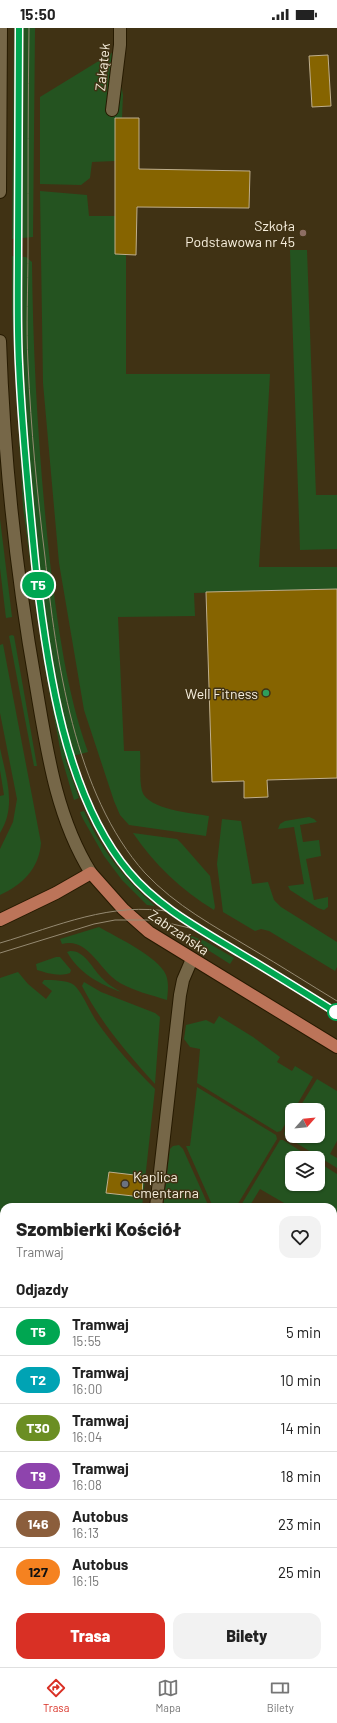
<!DOCTYPE html>
<html lang="pl">
<meta charset="utf-8">
<style>
:root{--surface:#fff;--page:#f2f2f2;--text:#222;--muted:#767676;--line:#e0e0e0;--accent:#d93025}
body{margin:0;font-family:Barlow,sans-serif;background:var(--page);color:var(--text);height:100vh;display:flex;flex-direction:column;font-size:15px;white-space:nowrap}
*{box-sizing:border-box;margin:0}
p{font-size:13px;color:var(--muted)}
.icon{flex:none;width:22px;height:22px;fill:none;stroke:currentColor;stroke-width:2;stroke-linecap:round;stroke-linejoin:round}
.map{position:relative;flex:1;overflow:hidden}
.details{position:absolute;left:0px;top:1175px;width:337px;height:464px;display:flex;flex-direction:column;background:var(--surface);border-radius:12px 12px 0 0;box-shadow:0 1px 3px #0004}
.details>*{flex:none}
.badge{padding:0 8px;border-radius:13px;font-size:14px;line-height:26px}
.needle{width:26px;rotate:63deg}
.tools{position:absolute;left:285px;top:1075px;display:grid;gap:8px}
.tools a{display:grid;place-items:center;width:40px;height:40px;border-radius:8px;background:var(--surface);box-shadow:0 1px 3px #0004;font-size:20px}
.map>.badge{position:absolute;translate:-50% -50%;box-shadow:0 0 0 2px #fff}
h2{padding:0 16px;font-size:15px;line-height:36px}
.round{display:grid;place-items:center;flex:none;width:42px;height:42px;border-radius:12px;background:var(--page)}
.head{display:flex;align-items:center;justify-content:space-between;height:68px;padding:0 16px}
h1{font-size:19px;font-weight:800;line-height:30px}
.cta{display:flex;gap:8px;margin-top:auto;padding:8px 16px}
.cta a{flex:1;height:46px;border-radius:12px;background:var(--accent);color:#fff;font-size:16px;font-weight:800;line-height:46px;text-align:center}
.cta a+a{background:var(--page);color:var(--text)}
ul{padding:0;list-style:none}
li{display:flex;align-items:center;gap:12px;height:48px;padding:0 16px;border-top:1px solid var(--line)}
li div{flex:1}
li b{display:block;font-size:15px}
li em{font-style:normal}
li .badge{min-width:44px;font-weight:700;text-align:center}
.status{display:flex;justify-content:space-between;align-items:center;height:28px;padding:0 20px;background:var(--surface);direction:ltr}
.status svg{height:11px;fill:currentColor}
.menu{display:flex;justify-content:space-around;align-items:center;height:56px;border-top:1px solid var(--line);background:var(--surface);font-size:11px;color:var(--muted)}
.menu a{display:grid;justify-items:center;gap:2px}
.menu .on{color:var(--accent)}
.map>svg:first-child{display:block}
</style>
<div class="status"><b>15:50</b><svg viewBox="0 0 49 12"><path d="M0 12V9h3v3zM5 12V6h3v6zM10 12V3h3v9zM15 12V0h3v12zM26 1h20v11H26zM47 4h2v5h-2z"/></svg></div>
<div class="map">
<svg width="337" height="1639" viewBox="0 0 337 1639">
<rect width="100%" height="100%" fill="#403214"/>
<g fill="#245320">
<path d="M14,0H35L33,209L12,211Z"/>
<path d="M115,23L123,67L122,90H115V133L92,134L90,150L81,157L40,156V69Z"/>
<path d="M40,163L87,167L89,188H115L126,226V346H270L259,539H337V561L194,565L195,588L118,589L124,723H140C141,735 139,751 142,763C148,782 192,785 209,788L206,808L129,797L120,787L114,773L84,682L59,535L43,355Z"/>
<path d="M290,222H307L316,467H337V521L300,522Z"/>
<path d="M12,228L26,229L32,234C33,334 39,434 50,534C58,598 66,662 88,724L65,730L79,770L74,772L62,731L44,635L23,479L12,285Z"/>
<path d="M0,491L12,589L6,590L0,540Z"/>
<path d="M12,607L14,608L37,738H34L9,608Z"/>
<path d="M3,616L41,815C39,841 22,857 0,867V821L13,794L17,771L0,685V617Z"/>
<path d="M0,720C6,749 17,778 0,805V768L4,767L0,742Z"/>
<path d="M84,783C100,820 124,851 155,878L147,877L122,852L104,828L83,791L80,784Z"/>
<path d="M309,789L314,791L317,794L300,797L303,814L319,812L321,828L306,831L314,872L328,869V879L324,882L318,880L290,862L288,858L304,856L294,799L278,801L280,796L285,793Z"/>
<path d="M222,791L241,793L252,856L268,854L274,872L281,879L337,914V939L335,943L269,903L261,901L255,903L223,884L217,836Z"/>
<path d="M133,805L177,811L182,816L210,848L215,879L214,882C181,862 155,837 133,805Z"/>
<path d="M99,899C116,909 159,929 166,947C169,955 168,963 167,972C151,967 134,963 120,955C100,944 89,909 62,916L60,911Z"/>
<path d="M178,903L205,913L234,930L230,936Z"/>
<path d="M70,923C85,922 93,942 103,951C108,957 115,960 121,964C99,956 79,945 67,924Z"/>
<path d="M56,929H60L71,942L70,945C60,949 47,945 37,942L36,936Z"/>
<path d="M18,944L28,956L46,971L52,963L42,955L44,952C53,952 67,952 74,957C82,964 90,984 97,994C114,1018 134,1040 155,1061L142,1179H4V1323L0,1322V950Z"/>
<path d="M84,954L101,964L155,985L160,989L155,1056C127,1025 101,995 82,958Z"/>
<path d="M219,988L253,1009L280,1029L277,1034L292,1043L295,1038L313,1049L294,1082H292V1085L281,1103L277,1104L197,1055L200,1021L190,1019L184,1011L186,997L206,992L214,996Z"/>
<path d="M317,1051L337,1063V1113L330,1126L337,1130V1140L285,1108L284,1105L292,1092V1108H318V1082H298Z"/>
<path d="M197,1059L276,1107L277,1111L236,1179H213L186,1118H190Z"/>
<path d="M280,1112H283L312,1130H292V1156H318V1134L337,1146V1234L333,1236V1179H291L260,1161L249,1179H240Z"/>
<path d="M179,1117L183,1121L209,1179H163L170,1121L173,1118Z"/>
<path d="M333,1314L337,1315V1639H0V1362L4,1363V1635H333Z"/>
</g>
<g fill="#866400" stroke="#beae8d">
<path d="M328,27L331,78L312,79L309,28Z"/>
<path d="M115,90H139V141L250,143L249,180L137,179L136,227L115,226Z"/>
<path d="M337,561V750L267,752L268,769L244,770V753L212,754L206,564Z"/>
<path d="M109,1144L143,1148L142,1169L106,1165Z"/>
</g>
<g fill="none" stroke-linecap="round" stroke-linejoin="round">
<defs>
<g id="minor">
<path d="M112,82L120,17V0"/>
<path d="M0,164L1,0"/>
<path d="M0,313C4,429 16,545 36,658C47,723 56,789 91,845"/>
<path d="M156,1179L180,967L183,952L192,931"/>
<path d="M0,1342L4,1343"/>
</g>
<path id="major" d="M0,892L56,865L91,845L123,881L149,904L337,1019"/>
</defs>
<use href="#minor" stroke="#261a00" stroke-width="14"/>
<use href="#major" stroke="#261a00" stroke-width="14"/>
<use href="#minor" stroke="#766748" stroke-width="12"/>
<use href="#major" stroke="#bc7459" stroke-width="12"/>
<g stroke="#958a72" stroke-width="1">
<path d="M19,0V335C22,400 28,465 35,531C41,586 49,641 63,696C73,739 86,781 110,818C136,859 176,889 218,912"/>
<path d="M29,0C28,74 28,147 28,221C28,259 26,298 28,336C31,401 37,465 45,529C56,631 74,766 145,845C176,878 214,898 252,921C281,938 309,956 337,973"/>
<path d="M214,910L337,985"/>
<path d="M0,915C58,898 111,873 172,884"/>
<path d="M0,925L94,896L115,892H155L194,901"/>
</g>
</g>
<g fill="none" stroke-linecap="round" stroke-linejoin="round">
<defs>
<path id="line" d="M19,0C18,73 18,146 18,218C18,258 17,297 19,336C22,405 29,474 36,543C47,638 65,768 129,844C159,880 202,902 241,926C273,945 305,965 337,985"/>
</defs>
<use href="#line" stroke="#fff" stroke-width="9"/>
<use href="#line" stroke="#00a651" stroke-width="6"/>
</g>
<circle fill="#8d6e63" stroke="#403214" stroke-width="1.5" cx="303" cy="205" r="4"/>
<circle fill="#2e9e5b" stroke="#403214" stroke-width="1.5" cx="266" cy="665" r="4"/>
<circle fill="#fff" stroke="#00a651" stroke-width="2" cx="336" cy="984" r="8"/>
<circle fill="#6b7280" stroke="#403214" stroke-width="1.5" cx="125" cy="1156" r="4"/>
<g text-anchor="middle" dominant-baseline="central" stroke-width="3" stroke-linejoin="round" paint-order="stroke">
<g font-size="14" fill="#f7efdd" stroke="#403214">
<text transform="translate(102 39) rotate(-84)">Zakątek</text>
<text transform="translate(179 904) rotate(34)">Zabrzańska</text>
</g>
<g font-size="14" fill="#f7efdd" stroke="#403214" text-anchor="end">
<text x="295" y="197">Szkoła<tspan x="295" dy="16">Podstawowa nr 45</tspan></text>
<text x="258" y="665">Well Fitness</text>
<text x="133" y="1148" text-anchor="start">Kaplica<tspan x="133" dy="16">cmentarna</tspan></text>
</g>
</g>
</svg>
<div class="tools">
<a><svg class="needle" viewBox="-14 -14 28 28"><path d="M0-13l5 13h-10z" fill="#e53935"/><path d="M0 13l5-13h-10z" fill="#767676"/></svg></a>
<a><svg class="icon" aria-label="layers" viewBox="0 0 24 24"><path d="M12 4l9 5-9 5-9-5zM3 14l9 5 9-5"/></svg></a>
</div>
<b class="badge" style="left:38px;top:557px;background:#00a651;color:#fff">T5</b>
<section class="details">
<div class="head"><div><h1>Szombierki Kościół</h1><p>Tramwaj</p></div><a class="round"><svg class="icon" aria-label="heart" viewBox="0 0 24 24"><path d="M12 20l-8-8c-3-5 5-10 8-4 3-6 11-1 8 4z"/></svg></a></div>
<h2>Odjazdy</h2>
<ul>
<li><span class="badge" style="background:#00a651;color:#fff">T5</span><div><b>Tramwaj</b><p>15:55</p></div><em>5 min</em></li>
<li><span class="badge" style="background:#00a3b4;color:#fff">T2</span><div><b>Tramwaj</b><p>16:00</p></div><em>10 min</em></li>
<li><span class="badge" style="background:#6b8e23;color:#fff">T30</span><div><b>Tramwaj</b><p>16:04</p></div><em>14 min</em></li>
<li><span class="badge" style="background:#8e44ad;color:#fff">T9</span><div><b>Tramwaj</b><p>16:08</p></div><em>18 min</em></li>
<li><span class="badge" style="background:#8b5e3c;color:#fff">146</span><div><b>Autobus</b><p>16:13</p></div><em>23 min</em></li>
<li><span class="badge" style="background:#f58220;color:#111">127</span><div><b>Autobus</b><p>16:15</p></div><em>25 min</em></li>
</ul>
<div class="cta"><a>Trasa</a><a>Bilety</a></div>
</section>
</div>
<nav class="menu">
<a class="on"><svg class="icon" aria-label="directions" viewBox="0 0 24 24"><path d="M12 3l9 9-9 9-9-9zM9 14v-3h6M13 9l2 2-2 2"/></svg>Trasa</a>
<a><svg class="icon" aria-label="map" viewBox="0 0 24 24"><path d="M3 6l6-2 6 2 6-2v14l-6 2-6-2-6 2zM9 4v14M15 6v14"/></svg>Mapa</a>
<a><svg class="icon" aria-label="tickets" viewBox="0 0 24 24"><path d="M3 7h18v10H3zM15 7v10"/></svg>Bilety</a>
</nav>
